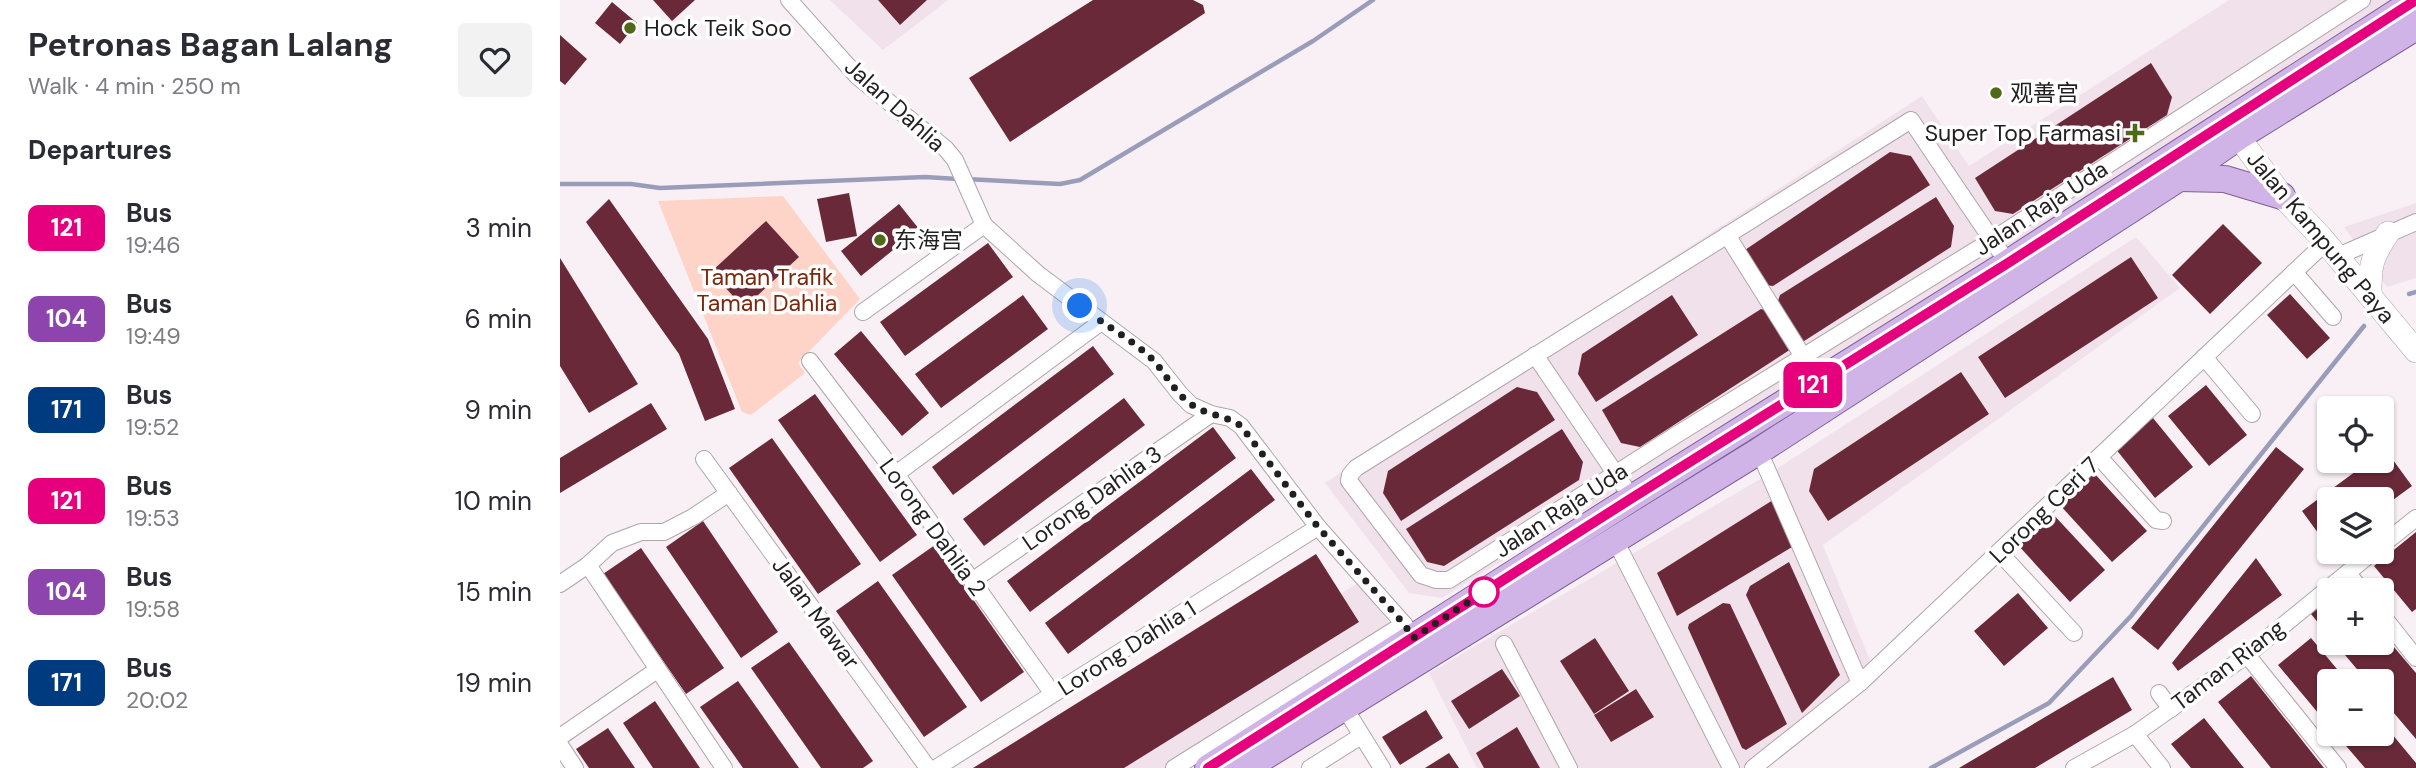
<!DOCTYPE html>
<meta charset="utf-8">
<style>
:root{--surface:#fff;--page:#f2f2f3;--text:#2b2b33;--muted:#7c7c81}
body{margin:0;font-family:"DM Sans","Noto Sans SC",sans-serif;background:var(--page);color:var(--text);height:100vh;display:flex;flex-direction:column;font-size:26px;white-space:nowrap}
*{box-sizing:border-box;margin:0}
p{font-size:23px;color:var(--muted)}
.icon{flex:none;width:38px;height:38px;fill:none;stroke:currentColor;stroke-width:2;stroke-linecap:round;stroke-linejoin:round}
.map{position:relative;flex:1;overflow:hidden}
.panel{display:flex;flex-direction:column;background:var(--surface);width:560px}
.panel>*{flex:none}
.badge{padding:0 14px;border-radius:10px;font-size:24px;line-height:46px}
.fabs{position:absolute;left:1757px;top:396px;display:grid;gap:14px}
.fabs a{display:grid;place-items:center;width:77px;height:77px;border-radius:7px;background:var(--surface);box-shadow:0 2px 5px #0004;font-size:35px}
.you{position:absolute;width:35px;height:35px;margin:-18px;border:5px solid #fff;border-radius:50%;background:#1a73e8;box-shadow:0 0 0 10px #1a73e833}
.map>.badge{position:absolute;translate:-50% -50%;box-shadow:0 0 0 4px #fff}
h2{padding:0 28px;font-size:26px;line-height:63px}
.round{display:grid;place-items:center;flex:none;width:74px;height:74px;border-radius:7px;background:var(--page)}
.overview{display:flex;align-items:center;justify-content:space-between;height:119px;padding:0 28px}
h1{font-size:33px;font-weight:700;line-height:52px}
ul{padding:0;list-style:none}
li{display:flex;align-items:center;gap:21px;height:91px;padding:0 28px}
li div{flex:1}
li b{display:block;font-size:26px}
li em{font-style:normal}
li .badge{min-width:77px;font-weight:700;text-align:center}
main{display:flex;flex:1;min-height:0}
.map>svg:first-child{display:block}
</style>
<main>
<section class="panel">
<div class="overview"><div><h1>Petronas Bagan Lalang</h1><p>Walk · 4 min · 250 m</p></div><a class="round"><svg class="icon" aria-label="heart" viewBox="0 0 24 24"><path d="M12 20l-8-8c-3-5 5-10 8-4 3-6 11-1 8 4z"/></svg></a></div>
<h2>Departures</h2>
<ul>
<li><span class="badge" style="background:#e6007e;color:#fff">121</span><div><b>Bus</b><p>19:46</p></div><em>3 min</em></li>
<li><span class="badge" style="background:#8e44ad;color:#fff">104</span><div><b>Bus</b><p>19:49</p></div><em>6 min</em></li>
<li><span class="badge" style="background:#003b80;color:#fff">171</span><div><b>Bus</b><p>19:52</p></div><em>9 min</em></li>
<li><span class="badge" style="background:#e6007e;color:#fff">121</span><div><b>Bus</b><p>19:53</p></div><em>10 min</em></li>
<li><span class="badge" style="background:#8e44ad;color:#fff">104</span><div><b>Bus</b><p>19:58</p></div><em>15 min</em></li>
<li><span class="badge" style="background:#003b80;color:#fff">171</span><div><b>Bus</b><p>20:02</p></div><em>19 min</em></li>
</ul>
</section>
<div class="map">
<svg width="1856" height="768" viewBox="0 0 1856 768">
<rect width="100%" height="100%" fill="#f9f0f6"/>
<g fill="#f0e1eb">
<path d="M270,0H388L323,50Z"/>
<path d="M1669,0H1834L1420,267L882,598L849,593L765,483L1362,96L1409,166Z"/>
<path d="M1856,203V278L1827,287L1784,227Z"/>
<path d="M1576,237L1620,288L1263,545L1318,680L1207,768H917L869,673L1207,475Z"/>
<path d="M798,583L834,629L619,768H500Z"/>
</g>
<path fill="#fed4c8" d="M223,196L300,299L238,363L245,373L191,415L182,412L98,201Z"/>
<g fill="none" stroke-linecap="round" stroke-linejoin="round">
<g stroke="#9a9dba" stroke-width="4.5">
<path d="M406,179L500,184L520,180L753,41L813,0"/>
<path d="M0,184H71L100,188L365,177L398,179"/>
<path d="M1849,294L1856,292"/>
<path d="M1371,768L1489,703L1571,616L1804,326"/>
</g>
</g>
<g fill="#692939">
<path d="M93,0H135L112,21Z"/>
<path d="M318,0H367L340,25Z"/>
<path d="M533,0H633L643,5L645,13L450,142L409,78Z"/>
<path d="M52,2L77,23L60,44L35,23Z"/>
<path d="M0,35L27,59L5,85L0,81Z"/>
<path d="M1591,63L1612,97L1607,115L1453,214L1435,211L1415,178Z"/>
<path d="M1330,152L1351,156L1370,185L1213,286L1205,285L1182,252Z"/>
<path d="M289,193L297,236L266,242L257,199Z"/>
<path d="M1376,197L1394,226L1391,247L1241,343L1217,304L1220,295Z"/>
<path d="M49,199L148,339L175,409L145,421L119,354L26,222Z"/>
<path d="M339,204L359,229L301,276L281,251Z"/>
<path d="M206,221L239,257L184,308L151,272Z"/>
<path d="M1663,224L1702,263L1650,314L1612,275Z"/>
<path d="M428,243L453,277L345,356L320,322Z"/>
<path d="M1571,257L1598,298L1445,398L1418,357Z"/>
<path d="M0,258L78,384L29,413L0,366Z"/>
<path d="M1730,294L1770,338L1747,359L1707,315Z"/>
<path d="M463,295L488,329L381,408L355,374Z"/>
<path d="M1112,295L1138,335L1036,402L1018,374L1022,354Z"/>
<path d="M1201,309L1208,311L1231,349L1080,447L1061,443L1042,410Z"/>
<path d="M301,331L369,413L342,436L274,354Z"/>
<path d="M533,346L554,374L393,495L372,467Z"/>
<path d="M1401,372L1429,414L1268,521L1249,491L1254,469Z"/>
<path d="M1646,385L1687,435L1649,466L1608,416Z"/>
<path d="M957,387L977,392L995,420L841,521L823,493L828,471Z"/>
<path d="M255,394L357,535L320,562L218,420Z"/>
<path d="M564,398L585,425L424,546L403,519Z"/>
<path d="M91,403L107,429L0,493V458Z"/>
<path d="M1593,418L1633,467L1595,498L1555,448Z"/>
<path d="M653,427L676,458L470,612L447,581Z"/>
<path d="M1002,429L1023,462L1019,480L884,566L867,562L846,529Z"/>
<path d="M212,438L301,564L258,594L169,468Z"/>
<path d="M1716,447L1744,469L1598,650L1571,628Z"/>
<path d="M1825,449L1852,486L1822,508V499H1769V548L1742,511L1811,460H1822V452Z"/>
<path d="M691,469L715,500L508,654L485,623Z"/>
<path d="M1534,473L1587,531L1552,562L1499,504Z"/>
<path d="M1213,500L1232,547L1117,616L1097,573Z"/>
<path d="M1491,512L1545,570L1510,602L1457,544Z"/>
<path d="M143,521L218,632L181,658L106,547Z"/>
<path d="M1856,532V609L1852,612L1814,566Z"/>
<path d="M375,545L464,672L421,702L332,575Z"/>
<path d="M81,548L164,668L126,694L43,574Z"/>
<path d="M756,554L799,622L564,768H413Z"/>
<path d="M1696,558L1722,595L1618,671L1612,663Z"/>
<path d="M1229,562L1280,675L1242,713L1186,595L1190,586Z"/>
<path d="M318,581L407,707L364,737L276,611Z"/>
<path d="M1458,593L1488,628L1444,666L1414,631Z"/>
<path d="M1769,598V636L1751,614Z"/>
<path d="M1163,603L1170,604L1227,724L1186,750L1182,748L1128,628L1129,624Z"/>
<path d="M1822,633L1856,673V739L1822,699V681H1807L1774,642H1822Z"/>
<path d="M1035,638L1069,691L1034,714L1000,661Z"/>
<path d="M1751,638L1787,681H1769V726L1718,665Z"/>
<path d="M229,642L313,761L303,768H261L191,668Z"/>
<path d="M942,669L960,696L909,729L891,701Z"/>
<path d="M1691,676L1764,768H1711L1658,702Z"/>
<path d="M1553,677L1572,710L1475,768H1399Z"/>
<path d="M178,681L239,768H183L140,707Z"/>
<path d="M1076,689L1094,717L1051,742L1034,715Z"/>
<path d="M95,701L140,768H93L63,723Z"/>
<path d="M866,710L883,738L840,765L822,737Z"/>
<path d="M1644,718L1684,768H1631L1611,744Z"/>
<path d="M1822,722L1856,763V768H1805L1775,733H1822Z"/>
<path d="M957,727L980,768H924L916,753Z"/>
<path d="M48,728L75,768H29L16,749Z"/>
<path d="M889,753L899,768H865Z"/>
</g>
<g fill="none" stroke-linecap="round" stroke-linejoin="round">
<defs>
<g id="street">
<path d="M229,0L297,76L386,149L395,160L424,225L478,274L594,361L620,394L631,405L651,414L670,418L681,426L758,527L844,624L857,643"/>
<path d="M1167,235L1244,358"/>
<path d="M1778,256L1856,222"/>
<path d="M1448,263C1415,215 1383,168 1351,120L796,468L790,475L789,481L861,575L876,580H889L1116,435L1432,240L1802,0"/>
<path d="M1734,272L1773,317"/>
<path d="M303,312L424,225"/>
<path d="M975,355L1072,498"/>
<path d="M1644,357L1692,414"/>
<path d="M250,361L336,474L493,694"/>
<path d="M1199,451L1300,683"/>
<path d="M1539,457L1596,520L1603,521"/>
<path d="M144,459L368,768"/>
<path d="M336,474L541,322"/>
<path d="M1055,540L1171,768"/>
<path d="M1822,545L1856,518"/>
<path d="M1439,552L1514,633"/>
<path d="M28,565L164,768"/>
<path d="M1788,573L1801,590"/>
<path d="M412,581L651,414"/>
<path d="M0,584L28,565L52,543L81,532H104L133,517L169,493"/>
<path d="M1822,615L1856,658"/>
<path d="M944,644L1009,768"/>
<path d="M1687,655L1778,768"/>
<path d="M1599,693L1611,709"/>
<path d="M781,702L822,768"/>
<path d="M1575,734L1602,768"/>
<path d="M0,737L97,670"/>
<path d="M0,745L15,768"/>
<path d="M376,768L758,527"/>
<path d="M614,768L844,624"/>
<path d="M750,768L801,736"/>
<path d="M1193,768L1300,683L1766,242"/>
<path d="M1514,768L1575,734L1687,655L1814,551"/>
</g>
<g id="secondary">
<path d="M1669,124L1722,196L1761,237L1856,351"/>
<path d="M1810,294C1810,265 1811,258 1828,233"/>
</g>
<g id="primary">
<path d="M1619,178L1665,179L1722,196"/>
<path d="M648,768L1072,498L1448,263L1856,0"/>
<path d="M686,768L1199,451L1619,178L1678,137L1856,27"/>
</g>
</defs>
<use href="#street" stroke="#aea6ab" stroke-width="18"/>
<use href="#secondary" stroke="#aea6ab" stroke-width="24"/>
<use href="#primary" stroke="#7e5f97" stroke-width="28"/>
<use href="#street" stroke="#fff" stroke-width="16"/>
<use href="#secondary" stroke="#fff" stroke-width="23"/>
<use href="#primary" stroke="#d0b3e7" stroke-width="26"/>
</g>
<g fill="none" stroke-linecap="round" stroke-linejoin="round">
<defs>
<path id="line" d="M648,768L1072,498L1448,263L1856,0"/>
</defs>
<use href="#line" stroke="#fff" stroke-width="16"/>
<use href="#line" stroke="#e6007e" stroke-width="10"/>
<path stroke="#221f21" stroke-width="7" stroke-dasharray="0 12.6" d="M520,306C544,325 574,340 595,362C607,376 616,394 631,404C646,415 665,415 681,426L758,527L844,624L853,638L924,592"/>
</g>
<g fill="#506919" stroke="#fff" stroke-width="2.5">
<circle cx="70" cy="28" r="7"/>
<circle cx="1436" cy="93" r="7"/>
<path d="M1571.5 122.5h7v7h7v7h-7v7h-7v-7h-7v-7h7z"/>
<circle cx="320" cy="240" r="7"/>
</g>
<circle fill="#fff" stroke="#e6007e" stroke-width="3.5" cx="924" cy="592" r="14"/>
<g text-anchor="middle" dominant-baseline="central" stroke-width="7" stroke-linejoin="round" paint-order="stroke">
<g font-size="23" fill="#221f21" stroke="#fff" text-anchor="start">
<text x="84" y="28">Hock Teik Soo</text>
<text x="1450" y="93">观善宫</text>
<text x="1561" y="133" text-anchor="end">Super Top Farmasi</text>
<text x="334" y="240">东海宫</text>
</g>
<g font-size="23" fill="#221f21" stroke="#fff">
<text transform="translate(335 105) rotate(42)">Jalan Dahlia</text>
<text transform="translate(1481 208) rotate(-33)">Jalan Raja Uda</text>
<text transform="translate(1761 237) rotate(50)">Jalan Kampung Paya</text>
<text transform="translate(532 498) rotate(-35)">Lorong Dahlia 3</text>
<text transform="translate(1001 510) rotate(-33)">Jalan Raja Uda</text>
<text transform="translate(1484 510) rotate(-44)">Lorong Ceri 7</text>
<text transform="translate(373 527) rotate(54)">Lorong Dahlia 2</text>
<text transform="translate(256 613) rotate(54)">Jalan Mawar</text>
<text transform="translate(567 648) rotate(-32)">Lorong Dahlia 1</text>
<text transform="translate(1668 665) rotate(-37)">Taman Riang</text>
</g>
<g font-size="23" fill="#7b270b" stroke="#fff">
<text x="207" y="277">Taman Trafik<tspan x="207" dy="26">Taman Dahlia</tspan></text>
</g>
</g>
</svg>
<div class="fabs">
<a><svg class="icon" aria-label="locate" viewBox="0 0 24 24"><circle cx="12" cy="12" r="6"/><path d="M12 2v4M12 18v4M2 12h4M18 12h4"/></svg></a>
<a><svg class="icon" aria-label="layers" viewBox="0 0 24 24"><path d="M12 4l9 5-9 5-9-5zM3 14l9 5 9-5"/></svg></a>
<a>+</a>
<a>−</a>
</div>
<div class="you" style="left:520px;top:306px"></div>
<b class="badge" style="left:1253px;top:385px;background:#e6007e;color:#fff">121</b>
</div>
</main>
